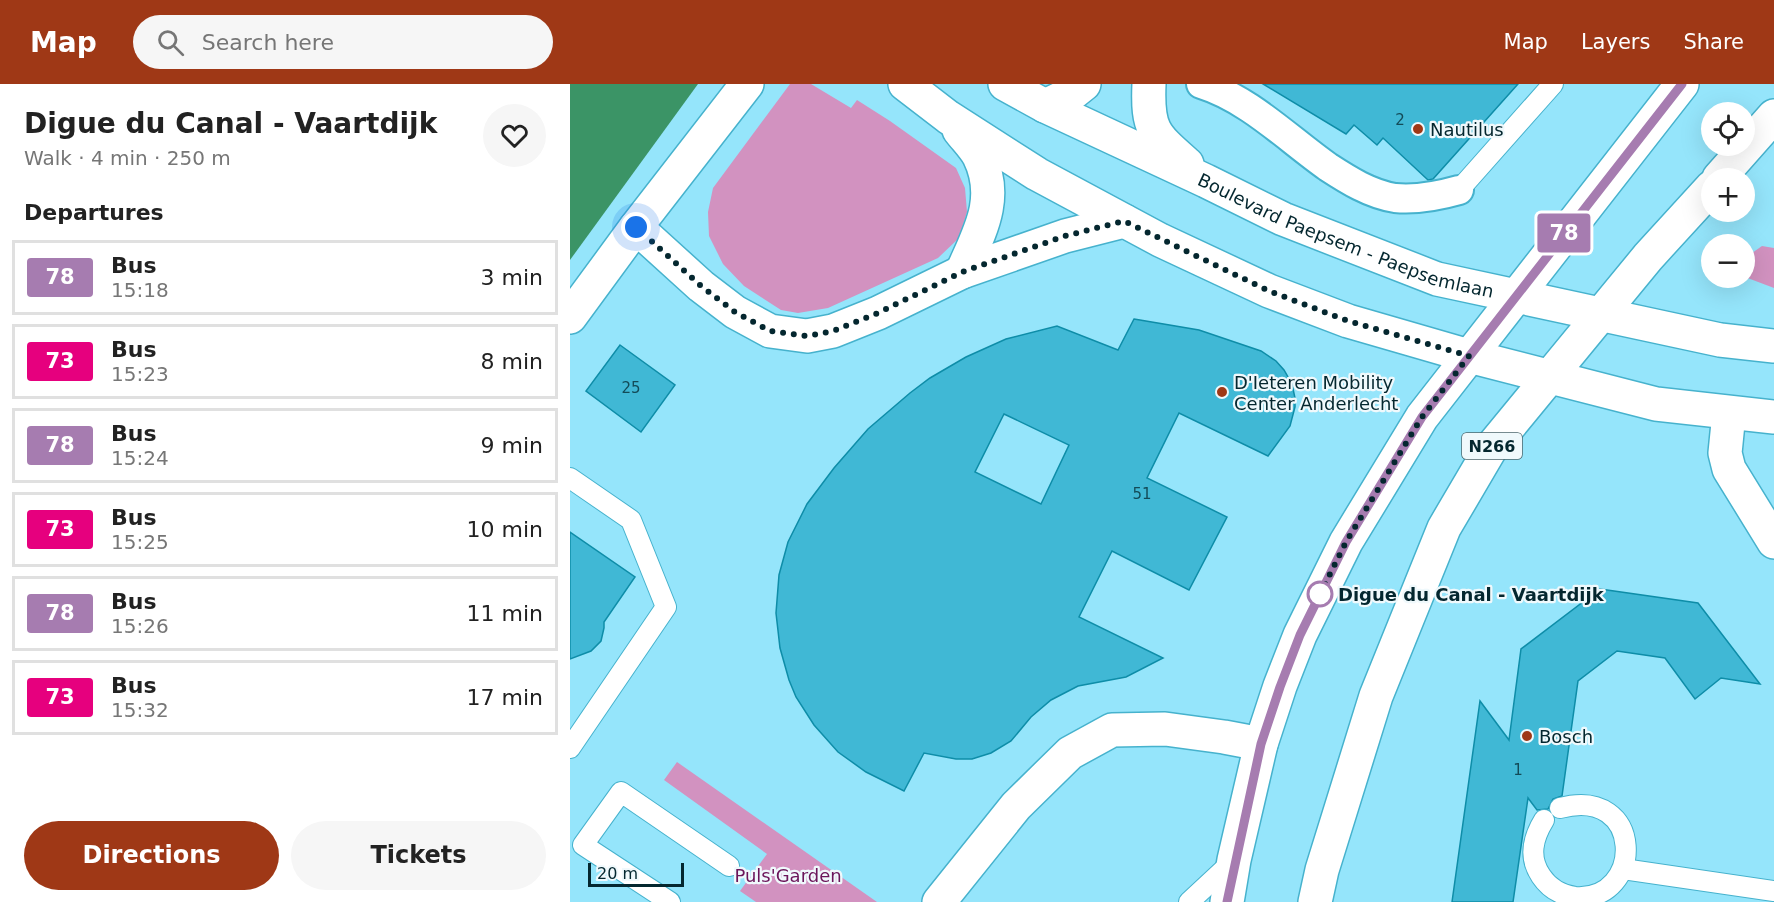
<!DOCTYPE html>
<meta charset="utf-8">
<style>
:root{--surface:#fff;--page:#f6f6f6;--text:#222;--muted:#767676;--line:#e0e0e0;--accent:#9f3816}
body{margin:0;font-family:"DejaVu Sans",sans-serif;background:var(--page);color:var(--text);height:100vh;display:flex;flex-direction:column;font-size:22px;white-space:nowrap}
*{box-sizing:border-box;margin:0}
p{font-size:20px;color:var(--muted)}
.icon{flex:none;width:33px;height:33px;fill:none;stroke:currentColor;stroke-width:2;stroke-linecap:round;stroke-linejoin:round}
.map{position:relative;flex:1;overflow:hidden}
.panel{display:flex;flex-direction:column;background:var(--surface);width:570px}
.panel>*{flex:none}
.badge{padding:0 12px;border-radius:4px;font-size:21px;line-height:39px}
.tools{position:absolute;left:1131px;top:18px;display:grid;gap:12px}
.tools a{display:grid;place-items:center;width:54px;height:54px;border-radius:50%;background:var(--surface);box-shadow:0 6px 24px #0002;font-size:30px}
.scale{position:absolute;left:18px;bottom:15px;width:96px;box-sizing:border-box;padding-left:6px;border:3px solid #04272f;border-top:0;font-size:16px;line-height:21px;white-space:nowrap;color:#04272f;-webkit-text-stroke:4px #f0f9fc;paint-order:stroke}
.you{position:absolute;width:30px;height:30px;margin:-15px;border:4px solid #fff;border-radius:50%;background:#1a73e8;box-shadow:0 0 0 9px #1a73e833}
.map>.badge{position:absolute;translate:-50% -50%;box-shadow:0 0 0 3px #fff}
h2{padding:0 24px;font-size:22px;line-height:54px}
.round{display:grid;place-items:center;flex:none;width:63px;height:63px;border-radius:32px;background:var(--page)}
.head{display:flex;align-items:center;justify-content:space-between;height:102px;padding:0 24px}
h1{font-size:28px;font-weight:700;line-height:45px}
.action{display:flex;gap:12px;margin-top:auto;padding:12px 24px}
.action a{flex:1;height:69px;border-radius:36px;background:var(--accent);color:#fff;font-size:24px;font-weight:700;line-height:69px;text-align:center}
.action a+a{background:var(--page);color:var(--text)}
ul{padding:0;list-style:none}
li{display:flex;align-items:center;gap:18px;height:75px;margin:0 12px 9px;padding:0 12px;border:3px solid var(--line);border-radius:0px}
li div{flex:1}
li b{display:block;font-size:22px}
li em{font-style:normal}
li .badge{min-width:66px;font-weight:700;text-align:center}
header{display:flex;align-items:center;gap:36px;box-sizing:border-box;height:84px;padding:0 30px;background:var(--accent);color:#fff}
header strong{font-size:28px}
nav{display:flex;gap:33px;margin-inline-start:auto;font-size:21px}
.search{width:420px;height:54px;background:var(--page);display:flex;align-items:center;gap:15px;box-sizing:border-box;padding:0 21px;border-radius:33px;color:var(--muted);font-size:22px}
main{display:flex;flex:1;min-height:0}
.map>svg:first-child{display:block}
</style>
<header>
<strong>Map</strong>
<div class="search"><svg class="icon" aria-label="search" viewBox="0 0 24 24"><circle cx="10" cy="10" r="6"/><path d="M15 15l6 6"/></svg>Search here</div>
<nav><a>Map</a><a>Layers</a><a>Share</a></nav>
</header>
<main>
<section class="panel">
<div class="head"><div><h1>Digue du Canal - Vaartdijk</h1><p>Walk · 4 min · 250 m</p></div><a class="round"><svg class="icon" aria-label="heart" viewBox="0 0 24 24"><path d="M12 20l-8-8c-3-5 5-10 8-4 3-6 11-1 8 4z"/></svg></a></div>
<h2>Departures</h2>
<ul>
<li><span class="badge" style="background:#a67cb0;color:#fff">78</span><div><b>Bus</b><p>15:18</p></div><em>3 min</em></li>
<li><span class="badge" style="background:#e6007e;color:#fff">73</span><div><b>Bus</b><p>15:23</p></div><em>8 min</em></li>
<li><span class="badge" style="background:#a67cb0;color:#fff">78</span><div><b>Bus</b><p>15:24</p></div><em>9 min</em></li>
<li><span class="badge" style="background:#e6007e;color:#fff">73</span><div><b>Bus</b><p>15:25</p></div><em>10 min</em></li>
<li><span class="badge" style="background:#a67cb0;color:#fff">78</span><div><b>Bus</b><p>15:26</p></div><em>11 min</em></li>
<li><span class="badge" style="background:#e6007e;color:#fff">73</span><div><b>Bus</b><p>15:32</p></div><em>17 min</em></li>
</ul>
<div class="action"><a>Directions</a><a>Tickets</a></div>
</section>
<div class="map">
<svg width="1204" height="818" viewBox="0 0 1204 818">
<rect width="100%" height="100%" fill="#95e5fb"/>
<g fill="#d292c0">
<path d="M220,0H241L281,24L287,16L320,37L386,84L395,104L397,128L389,154L368,174L258,224L228,229L211,226L174,202L153,180L139,152L138,128L143,104Z"/>
<path d="M1192,162L1204,164V204L1175,193V174Z"/>
<path d="M107,678L307,818H186L170,807L197,770L94,696Z"/>
</g>
<path fill="#3b9466" d="M0,0H128L0,176Z"/>
<g fill="#40b8d5" stroke="#0e8da8" stroke-width="1.5" fill-rule="evenodd">
<path d="M693,0H948L863,95L858,96L813,54L807,61L784,41L776,50Z"/>
<path d="M564,235L629,246L691,267L706,277L714,286L722,300L725,314V323L720,342L698,372L609,329L577,394L657,433L619,506L542,467L509,533L593,574L556,593L508,602L481,616L461,633L441,657L421,669L402,675H386L354,669L334,707L296,688L268,668L244,641L226,613L219,596L210,564L206,529L209,491L218,458L237,420L264,384L298,345L340,309L360,294L396,273L436,255L487,242L548,266ZM434,330L499,361L471,420L405,388Z"/>
<path d="M50,261L105,301L71,348L16,307Z"/>
<path d="M0,448L65,493L34,538V544L31,557L21,567L0,575Z"/>
<path d="M1030,505L1128,519L1190,600L1151,594L1125,615L1095,574L1047,567L1008,597L992,712L983,715L978,725L967,726L958,714L943,818H882L910,617L939,656L951,565Z"/>
</g>
<g fill="none" stroke-linecap="round" stroke-linejoin="round">
<defs>
<g id="service">
<path d="M889,106L983,0"/>
<path d="M0,394L61,436L96,523L0,664"/>
<path d="M974,736C963,754 958,773 971,792C979,804 991,811 1005,813C1075,818 1075,701 990,724"/>
<path d="M1053,785L1204,807"/>
<path d="M100,818L13,761L51,708L159,782"/>
<path d="M619,818L662,778"/>
</g>
<path id="pedestrian" d="M631,0C679,15 717,54 758,83C778,96 800,110 825,114C846,116 868,112 889,106"/>
<g id="minor">
<path d="M0,233L66,143L177,0"/>
<path d="M1159,329L1155,369L1159,385L1204,458"/>
<path d="M369,818L446,722L500,669L542,646L595,645L654,653L691,660"/>
</g>
<g id="primary">
<path d="M335,0L378,33L467,90L590,156L699,207L778,237L899,272L1086,320L1204,333"/>
<path id="s1" d="M435,0L475,22L636,97L713,135L867,195L1150,256L1204,262"/>
<path d="M579,0C577,46 584,51 617,80"/>
<path d="M475,22L504,8L514,0"/>
<path d="M389,46C395,54 404,63 409,72C430,115 409,149 392,188"/>
<path d="M1149,94L1204,32"/>
<path d="M66,143L131,202L165,228L200,247L237,252L263,247L308,229L392,188L495,152L554,137"/>
<path d="M657,818L664,776L691,660L710,602L730,551L776,458L852,333L1112,0"/>
<path d="M745,818L752,786L806,612L874,444L921,364L1078,173L1142,103"/>
</g>
</defs>
<use href="#service" stroke="#46b2cd" stroke-width="22"/>
<use href="#pedestrian" stroke="#46b2cd" stroke-width="32"/>
<use href="#minor" stroke="#46b2cd" stroke-width="36"/>
<use href="#primary" stroke="#46b2cd" stroke-width="36"/>
<use href="#service" stroke="#fff" stroke-width="20"/>
<use href="#pedestrian" stroke="#fff" stroke-width="28"/>
<use href="#minor" stroke="#fff" stroke-width="33"/>
<use href="#primary" stroke="#fff" stroke-width="33"/>
</g>
<g fill="none" stroke-linecap="round" stroke-linejoin="round">
<defs>
<path id="line" d="M657,818L691,660L710,603L730,551L776,458L852,333L1112,0"/>
</defs>
<use href="#line" stroke="#fff" stroke-width="14"/>
<use href="#line" stroke="#a67cb0" stroke-width="9"/>
<path stroke="#04272f" stroke-width="6" stroke-dasharray="0 10.8" d="M66,143L131,202L165,228L200,247L237,252L263,247L308,229L392,188L495,152L554,137L699,207L778,237L899,272L852,333L776,458L748,514L750,510"/>
</g>
<g fill="#9f3816" stroke="#f0f9fc" stroke-width="2">
<circle cx="848" cy="45" r="6"/>
<circle cx="652" cy="308" r="6"/>
<circle cx="957" cy="652" r="6"/>
</g>
<circle fill="#fff" stroke="#a67cb0" stroke-width="3" cx="750" cy="510" r="12"/>
<g text-anchor="middle" dominant-baseline="central" stroke-width="4.5" stroke-linejoin="round" paint-order="stroke">
<g font-size="15" fill="#134b58">
<text x="830" y="36">2</text>
<text x="61" y="304">25</text>
<text x="572" y="410">51</text>
<text x="948" y="686">1</text>
</g>
<rect fill="#f0f9fc" stroke="#4b666c" stroke-width="1.5" x="892" y="349" width="60" height="26" rx="4.5"/>
<g font-size="16" font-weight="bold" fill="#04272f">
<text x="922" y="362">N266</text>
</g>
<g font-size="18" fill="#04272f" stroke="#f0f9fc" text-anchor="start">
<text x="860" y="45">Nautilus</text>
<text x="664" y="298">D'Ieteren Mobility<tspan x="664" dy="21">Center Anderlecht</tspan></text>
<text x="969" y="652">Bosch</text>
</g>
<g font-size="18" fill="#04272f" stroke="#f0f9fc">
<text stroke="none"><textPath href="#s1" startOffset="374">Boulevard Paepsem - Paepsemlaan</textPath></text>
</g>
<g font-size="18" font-weight="bold" fill="#04272f" stroke="#f0f9fc" text-anchor="start">
<text x="768" y="510">Digue du Canal - Vaartdijk</text>
</g>
<g font-size="18" fill="#6b155a" stroke="#f0f9fc">
<text x="218" y="791">Puls'Garden</text>
</g>
</g>
</svg>
<div class="tools">
<a><svg class="icon" aria-label="locate" viewBox="0 0 24 24"><circle cx="12" cy="12" r="6"/><path d="M12 2v4M12 18v4M2 12h4M18 12h4"/></svg></a>
<a>+</a>
<a>−</a>
</div>
<div class="scale">20 m</div>
<div class="you" style="left:66px;top:143px"></div>
<b class="badge" style="left:994px;top:149px;background:#a67cb0;color:#fff">78</b>
</div>
</main>
